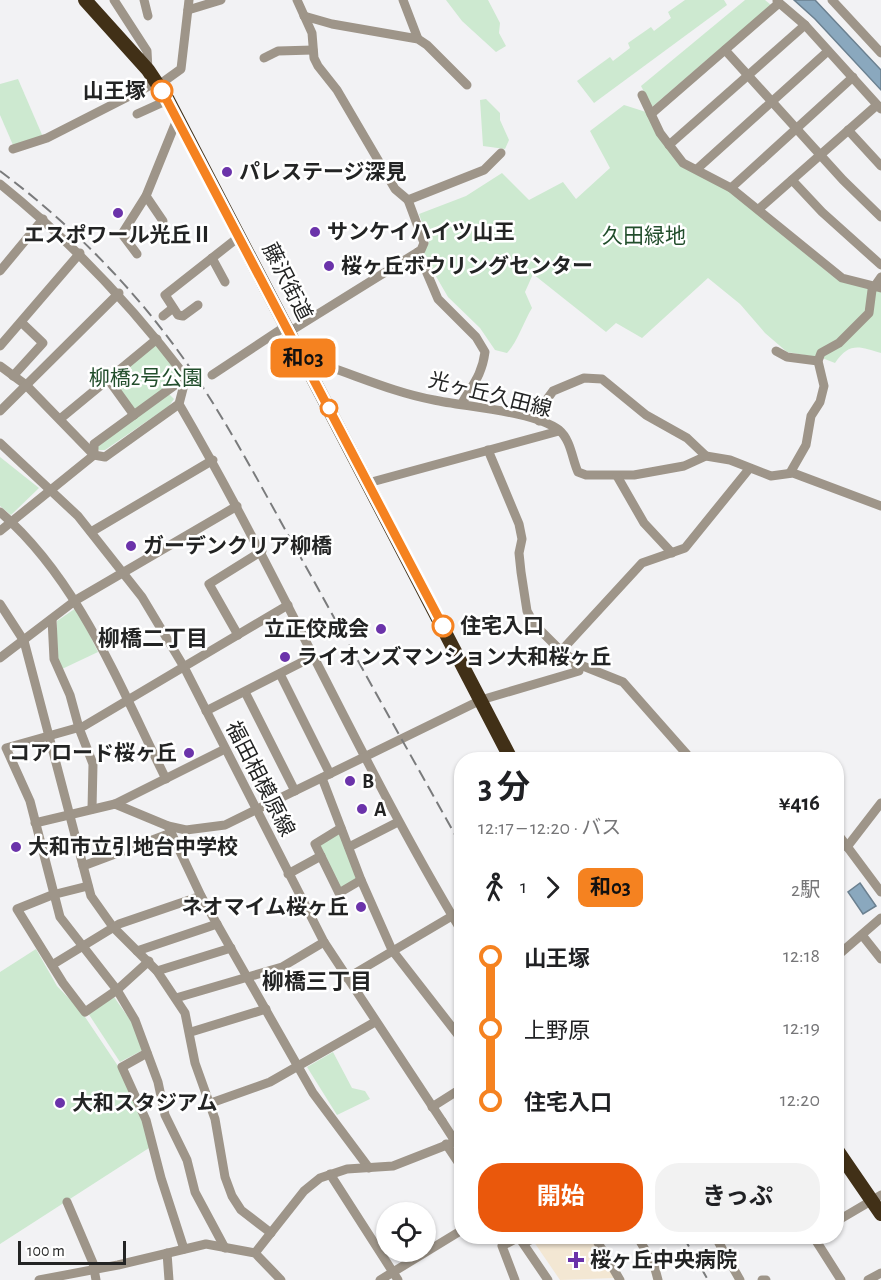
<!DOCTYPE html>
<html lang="ja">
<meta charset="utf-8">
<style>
:root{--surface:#fff;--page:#f2f2f2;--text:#202124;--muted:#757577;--accent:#ea580c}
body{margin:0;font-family:"Alegreya Sans","Noto Sans JP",sans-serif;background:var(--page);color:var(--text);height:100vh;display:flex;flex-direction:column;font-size:22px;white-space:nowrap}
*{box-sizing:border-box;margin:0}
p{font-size:20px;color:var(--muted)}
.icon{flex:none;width:33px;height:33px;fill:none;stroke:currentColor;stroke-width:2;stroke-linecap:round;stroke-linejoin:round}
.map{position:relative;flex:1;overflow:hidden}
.sheet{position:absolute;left:454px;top:752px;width:390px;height:492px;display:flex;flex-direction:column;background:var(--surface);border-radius:24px;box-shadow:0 2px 4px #0004}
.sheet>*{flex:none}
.badge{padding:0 12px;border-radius:9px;font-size:21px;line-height:39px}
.fabs{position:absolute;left:376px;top:1202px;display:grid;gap:12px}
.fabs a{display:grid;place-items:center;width:60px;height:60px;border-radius:50%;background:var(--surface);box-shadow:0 2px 4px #0004;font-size:30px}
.scale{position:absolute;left:18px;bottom:15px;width:108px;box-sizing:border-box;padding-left:6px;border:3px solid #232424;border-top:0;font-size:16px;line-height:21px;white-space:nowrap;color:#232424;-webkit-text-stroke:4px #fff;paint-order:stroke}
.map>.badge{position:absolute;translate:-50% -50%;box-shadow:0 0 0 3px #fff}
.legs{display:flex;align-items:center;gap:9px;height:66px;padding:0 24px;font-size:20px}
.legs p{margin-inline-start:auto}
.summary{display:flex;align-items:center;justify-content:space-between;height:102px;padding:0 24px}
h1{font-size:33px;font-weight:700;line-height:45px}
.cta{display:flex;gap:12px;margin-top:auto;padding:12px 24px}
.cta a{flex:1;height:69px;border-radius:24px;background:var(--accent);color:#fff;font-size:24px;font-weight:700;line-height:69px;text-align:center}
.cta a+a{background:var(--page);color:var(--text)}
ul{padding:0 24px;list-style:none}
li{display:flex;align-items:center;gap:21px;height:72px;font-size:22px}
li i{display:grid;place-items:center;width:9px;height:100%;margin:0 8px;background:currentColor}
li i::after{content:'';width:15px;height:15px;margin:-8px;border:4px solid;border-radius:50%;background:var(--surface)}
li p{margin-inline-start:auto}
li:first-child i{background:linear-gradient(#0000 50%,currentColor 0)}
li:last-child i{background:linear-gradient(currentColor 50%,#0000 0)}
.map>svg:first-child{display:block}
</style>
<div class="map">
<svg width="881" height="1280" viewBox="0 0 881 1280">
<rect width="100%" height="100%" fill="#f2f2f4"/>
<path fill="#f3e7d3" d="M546,1236H591L615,1278L560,1280L534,1242Z"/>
<g fill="#cde9d0">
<path d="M446,0H488L500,23L499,33L506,46L496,52L462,21Z"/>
<path d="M685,0H724L727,5L594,103L577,81L610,57L613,61L630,48L628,43L651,27L654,31L671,18L668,12Z"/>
<path d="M745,0H765L771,5L652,107L641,86Z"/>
<path d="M18,79L43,137L13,145L0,115V84Z"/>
<path d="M486,99L500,113V120L509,140L505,149L483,146L480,100Z"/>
<path d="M624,105L646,112L680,157L726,186L830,274L881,291V353C859,346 849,342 835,363L822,358L787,352L765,333L740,304L708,278L642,338L616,323L606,332L533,274L525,292L532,308C524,321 517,343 507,353L495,350L480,328L448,297L423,254L429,242L419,214L466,196L502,173L529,200L563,182L576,199L610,168L590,131Z"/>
<path d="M157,339L186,377L134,415L108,379Z"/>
<path d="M166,395H170L174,399L169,406L105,450H99L97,447Z"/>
<path d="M0,457L39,488L11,515L0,506Z"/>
<path d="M76,608L98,652L62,669L57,658V621Z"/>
<path d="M339,833L358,879L340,888L319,845Z"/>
<path d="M36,949L57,986L81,1011L120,1069L142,1116L149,1148L0,1244V972Z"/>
<path d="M114,997L133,1024L143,1050L120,1062L88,1013Z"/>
<path d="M333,1052L352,1088L365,1091L370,1099L337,1115L307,1067Z"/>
</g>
<g fill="#8aa8be" stroke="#6b8090" stroke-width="1.5">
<path d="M794,0H815L881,70V90L815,19Z"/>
<path d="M860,883L876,906L863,914L848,892Z"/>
</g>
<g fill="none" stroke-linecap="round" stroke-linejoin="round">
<g stroke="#9e9589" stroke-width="9">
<path d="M114,0L147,51L148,70"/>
<path d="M144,0L148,16"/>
<path d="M403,0L418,39"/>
<path d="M832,0L881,53"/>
<path d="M777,1L805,25L881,109"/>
<path d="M188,10L221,0"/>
<path d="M304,16L332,24L418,39L427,45L467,85"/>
<path d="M725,50L843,180L881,217"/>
<path d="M264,58L278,51L313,50"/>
<path d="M642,95L660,133L683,163L731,188L842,278L881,288"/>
<path d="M137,114L168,100"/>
<path d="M651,114L779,3"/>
<path d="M848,130L881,166"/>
<path d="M669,145L805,25"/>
<path d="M13,149L47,138L151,85L163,82L181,69L189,0"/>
<path d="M697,169L828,51"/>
<path d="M792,180L822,212L881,265"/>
<path d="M0,184C71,241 131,305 186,377L179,404C280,577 359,761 462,932"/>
<path d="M731,188L853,77"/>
<path d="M146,196L163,221"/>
<path d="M408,200L484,170L501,153"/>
<path d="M759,209L877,105"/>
<path d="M418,252L438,299L476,337L485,352C482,375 473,384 462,403"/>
<path d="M137,254L122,234L146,196L178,117"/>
<path d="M212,258L225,282"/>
<path d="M0,271L43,219"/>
<path d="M198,305L183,316L178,315L165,295L240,236"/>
<path d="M163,316L173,308"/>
<path d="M289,332L421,250L424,243L408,200L395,189L337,90L318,66L314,58L312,33L297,0"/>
<path d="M0,346L80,253"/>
<path d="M776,351L787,357L818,361"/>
<path d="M307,365H324C360,377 396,393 434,400C466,407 533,411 559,430C571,440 572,459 578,472L586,475H634L684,466L706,456L730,460L771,476L793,473L881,506"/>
<path d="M0,366L26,385L94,455L0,531"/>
<path d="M212,375L286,326"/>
<path d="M13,376L43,343L21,322"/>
<path d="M108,379L134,415"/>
<path d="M179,404L105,457L94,455V444L186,377"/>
<path d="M0,411L119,293"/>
<path d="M60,419L157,339"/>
<path d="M539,421L545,402L553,391L584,378L602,379L646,415L687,438L706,456"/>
<path d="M0,443L78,516L142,597L184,667L324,942L442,1121"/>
<path d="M488,450L519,524L522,539L519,553L521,572L527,611L534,624L561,651L583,666L623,682L691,759"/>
<path d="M790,473L806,445L811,416L820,402L824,386L818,361L821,353L839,343L869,313L872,290L881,277"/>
<path d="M617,476L644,523L672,553"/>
<path d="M368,483L559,431"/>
<path d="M0,512C79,580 120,687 166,779"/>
<path d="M91,532L213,460"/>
<path d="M0,604L24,641L91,896L113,927L157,971L185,1013L195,1063L215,1119L225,1177L232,1196L241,1210L271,1233"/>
<path d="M52,619L54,659L70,695L79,728L93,764L92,809"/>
<path d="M238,635L209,584L262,551"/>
<path d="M561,651L642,563L685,548L749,469"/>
<path d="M0,658L76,600L237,506"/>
<path d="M280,674L330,774"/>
<path d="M245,692L295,791"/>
<path d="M206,711L314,656"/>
<path d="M322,778L361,880L392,950L462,1040"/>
<path d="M115,804L225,749"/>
<path d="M35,823L115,804L168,826L186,830L225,825L481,700L579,671L572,659"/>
<path d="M168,826L201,896L313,1093L369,1168"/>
<path d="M341,828L315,844L339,893L361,880"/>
<path d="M837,833L881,892"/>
<path d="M349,847L398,822"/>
<path d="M847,847L881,803"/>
<path d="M83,866L171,833"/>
<path d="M288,874L321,856"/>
<path d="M88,886L52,895L17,909L63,983L85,1012L117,990L149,961"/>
<path d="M862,935L881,959"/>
<path d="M137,951L217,924"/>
<path d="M837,956L881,918"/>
<path d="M52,965L119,924L201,896"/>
<path d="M157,971L231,948"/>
<path d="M347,978L452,916"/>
<path d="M176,998L282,967L324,942"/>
<path d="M191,1032L266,1009"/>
<path d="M147,1053L122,1067L146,1120L161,1178L184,1249"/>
<path d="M211,1103L270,1082L375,1022"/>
<path d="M432,1107L462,1088"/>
<path d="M446,1144L462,1168"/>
<path d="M330,1174L398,1280"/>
<path d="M67,1202L93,1263L96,1280"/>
<path d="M837,1221L881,1195"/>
<path d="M518,1236L548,1280"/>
<path d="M594,1236L620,1280"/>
<path d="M637,1236L654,1265L658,1280"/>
<path d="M715,1236L740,1280"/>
<path d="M813,1236L841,1280"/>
<path d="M524,1243L539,1236"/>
<path d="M225,1248L195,1192L187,1160L165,1115L158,1082L135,1020L117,990L60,917L30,801L6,748L84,726L288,605"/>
<path d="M167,1253L169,1280"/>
<path d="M255,1253L304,1191L320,1178L347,1169L393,1166L462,1139"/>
<path d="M39,1280L118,1265L206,1244L255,1253L281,1280"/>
<path d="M380,1280L462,1230"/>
<path d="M515,1280L502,1246L519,1237"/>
<path d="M762,1280H766"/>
<path d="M868,1280L881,1273"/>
</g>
<g stroke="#413017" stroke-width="14">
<path d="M85,0L148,70L168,100L511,759"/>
<path d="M837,1150L881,1214"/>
</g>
<g stroke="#7a7b7c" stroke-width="2" stroke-dasharray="12 6" stroke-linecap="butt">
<path d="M0,171C83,233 156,311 211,400C246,456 277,516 310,574C360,665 411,756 462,847"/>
<path d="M683,1236L708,1280"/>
</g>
<path stroke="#9e9589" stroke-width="9" d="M442,1121L462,1152"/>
</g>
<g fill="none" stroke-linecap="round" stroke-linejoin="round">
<defs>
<path id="line-1" d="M162,91L443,626"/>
</defs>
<use href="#line-1" stroke="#fff" stroke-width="14"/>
<use href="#line-1" stroke="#f58220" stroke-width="9"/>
</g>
<g fill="#fff" stroke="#f58220" stroke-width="3">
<circle cx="162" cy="91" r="10"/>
<circle cx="329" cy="408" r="8"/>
<circle cx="443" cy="626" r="10"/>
</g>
<g fill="#6b33aa" stroke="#fff" stroke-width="2">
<circle cx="227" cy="172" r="6"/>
<circle cx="118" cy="213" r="6"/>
<circle cx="315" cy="232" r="6"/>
<circle cx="329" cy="266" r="6"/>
<circle cx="131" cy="546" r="6"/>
<circle cx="381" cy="629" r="6"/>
<circle cx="285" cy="657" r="6"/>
<circle cx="189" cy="753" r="6"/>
<circle cx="350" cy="781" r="6"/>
<circle cx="362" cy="809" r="6"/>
<circle cx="16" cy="847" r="6"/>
<circle cx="361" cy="907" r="6"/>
<circle cx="60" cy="1103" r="6"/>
<path d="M573 1251h6v6h6v6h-6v6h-6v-6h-6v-6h6z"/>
</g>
<g text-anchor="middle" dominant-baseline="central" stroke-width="5" stroke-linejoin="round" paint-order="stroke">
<g font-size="21" font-weight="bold" fill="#232424" stroke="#fff" text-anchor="end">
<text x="146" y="91">山王塚</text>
<text x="460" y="626" text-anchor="start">住宅入口</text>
</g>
<g font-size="21" font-weight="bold" fill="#232424" stroke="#fff" text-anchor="start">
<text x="239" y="172">パレステージ深見</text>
<text x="327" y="232">サンケイハイツ山王</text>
<text x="118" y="235" text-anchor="middle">エスポワール光丘Ⅱ</text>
<text x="341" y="266">桜ヶ丘ボウリングセンター</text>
<text x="143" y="546">ガーデンクリア柳橋</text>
<text x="369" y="629" text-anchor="end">立正佼成会</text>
<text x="297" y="657">ライオンズマンション大和桜ヶ丘</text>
<text x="177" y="753" text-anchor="end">コアロード桜ヶ丘</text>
<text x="362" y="781">B</text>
<text x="374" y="809">A</text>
<text x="28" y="847">大和市立引地台中学校</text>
<text x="349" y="907" text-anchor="end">ネオマイム桜ヶ丘</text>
<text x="72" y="1103">大和スタジアム</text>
<text x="590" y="1260">桜ヶ丘中央病院</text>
</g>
<g font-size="21" fill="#224e2c" stroke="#fff">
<text x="644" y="236">久田緑地</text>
<text x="146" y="378">柳橋2号公園</text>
</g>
<g font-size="21" fill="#232424" stroke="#fff">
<text transform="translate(287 282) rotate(63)">藤沢街道</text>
<text transform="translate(490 395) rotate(14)">光ヶ丘久田線</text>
<text transform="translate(260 779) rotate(63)">福田相模原線</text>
</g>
<g font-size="22" font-weight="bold" fill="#232424" stroke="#fff">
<text x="153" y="639">柳橋二丁目</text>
<text x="317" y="982">柳橋三丁目</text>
</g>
</g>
</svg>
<div class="fabs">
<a><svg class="icon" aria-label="locate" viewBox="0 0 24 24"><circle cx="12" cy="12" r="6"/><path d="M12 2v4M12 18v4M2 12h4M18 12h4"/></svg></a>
</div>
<div class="scale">100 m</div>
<b class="badge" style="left:303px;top:358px;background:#f58220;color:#111">和03</b>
<section class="sheet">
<div class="summary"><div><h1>3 分</h1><p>12:17 – 12:20 · バス</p></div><b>¥416</b></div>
<div class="legs"><svg class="icon" aria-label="walk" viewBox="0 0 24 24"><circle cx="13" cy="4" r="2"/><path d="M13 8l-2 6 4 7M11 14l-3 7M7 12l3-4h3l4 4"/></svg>1<svg class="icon" aria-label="forward" viewBox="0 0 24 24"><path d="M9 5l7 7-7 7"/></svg><b class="badge" style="background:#f58220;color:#111">和03</b><p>2駅</p></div>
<ul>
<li><i style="color:#f58220"></i><b>山王塚</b><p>12:18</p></li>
<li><i style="color:#f58220"></i><span>上野原</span><p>12:19</p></li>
<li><i style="color:#f58220"></i><b>住宅入口</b><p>12:20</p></li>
</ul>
<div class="cta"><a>開始</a><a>きっぷ</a></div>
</section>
</div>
